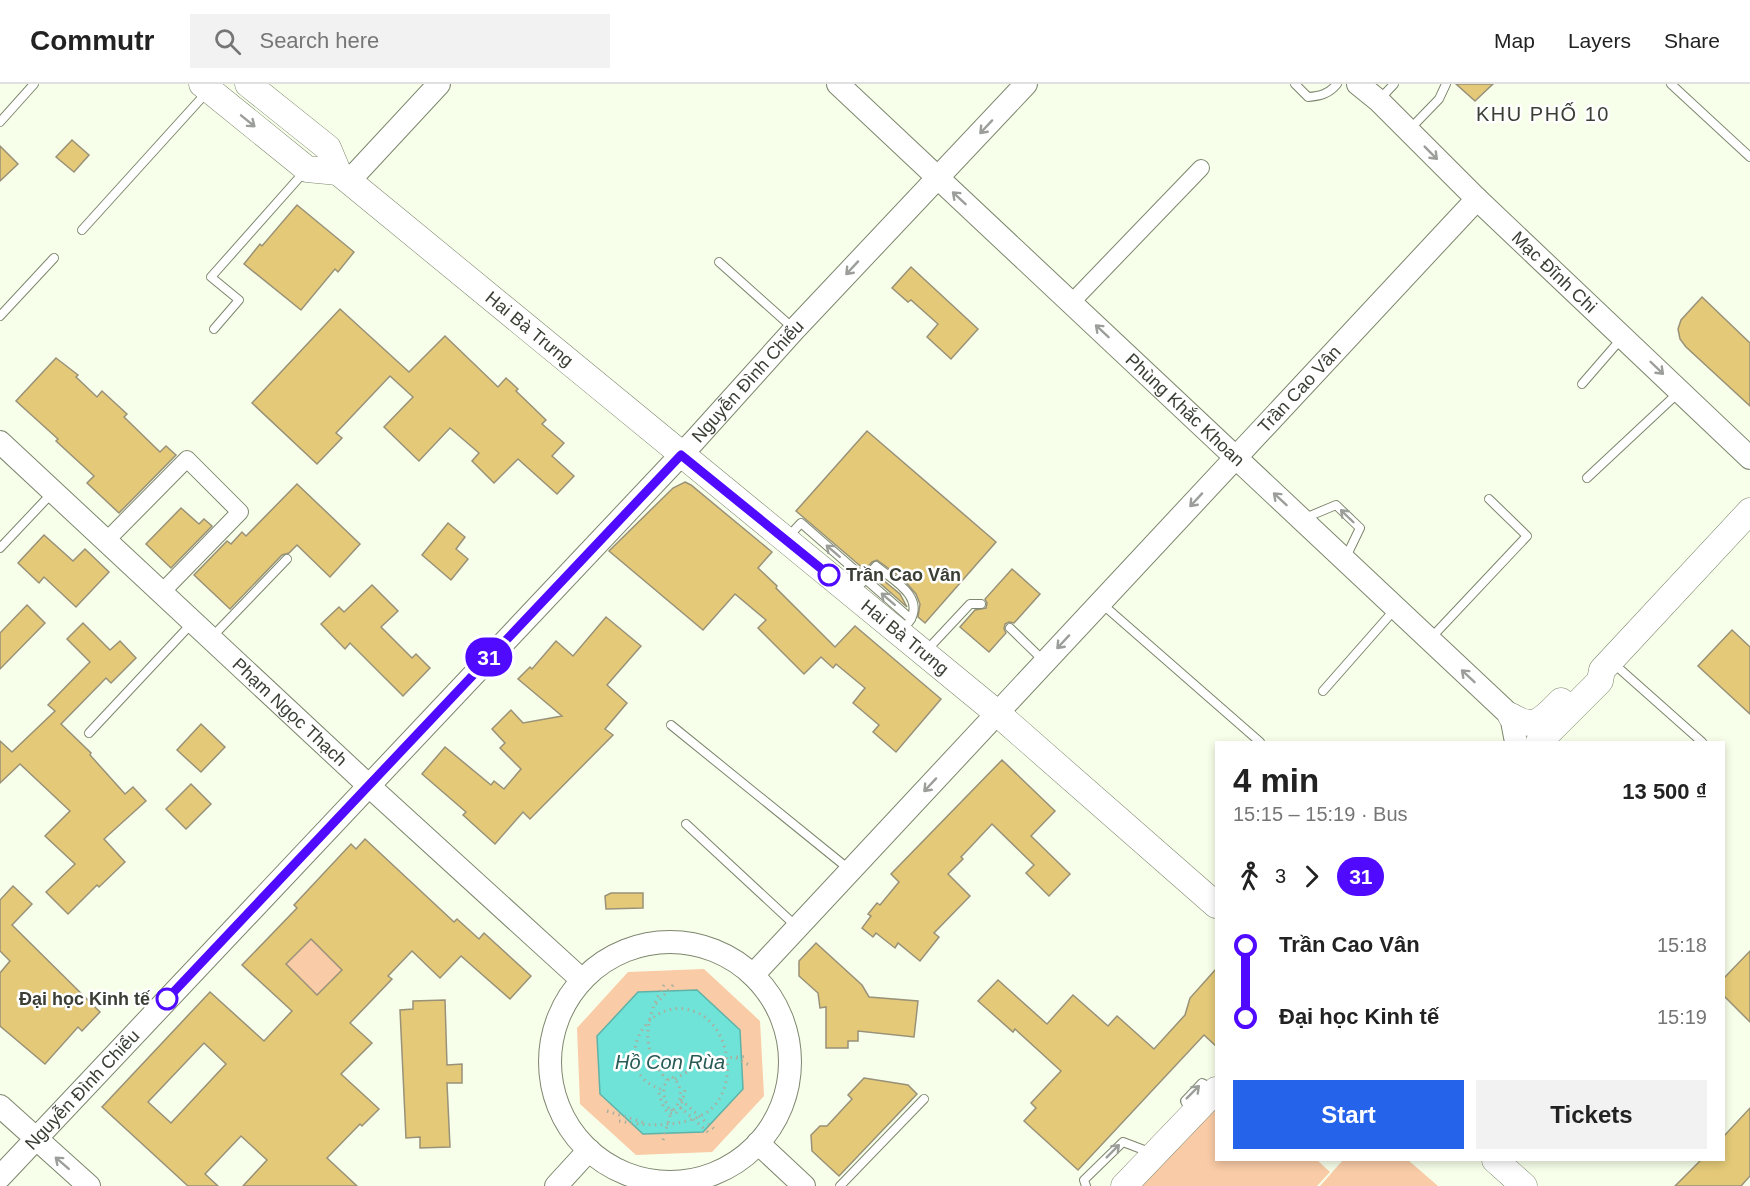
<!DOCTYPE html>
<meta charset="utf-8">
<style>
:root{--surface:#fff;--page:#f2f2f2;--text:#222;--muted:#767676;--line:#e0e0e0;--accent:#2563eb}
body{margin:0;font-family:Helvetica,sans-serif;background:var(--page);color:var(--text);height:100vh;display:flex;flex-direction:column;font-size:22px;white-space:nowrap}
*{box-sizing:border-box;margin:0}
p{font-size:20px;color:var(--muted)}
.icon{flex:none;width:33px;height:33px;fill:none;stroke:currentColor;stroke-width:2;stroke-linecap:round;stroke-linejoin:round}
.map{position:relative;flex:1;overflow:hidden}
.drawer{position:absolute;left:1215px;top:657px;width:510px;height:420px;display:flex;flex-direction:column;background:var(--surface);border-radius:0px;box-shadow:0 3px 9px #0003}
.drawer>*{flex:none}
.badge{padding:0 12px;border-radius:20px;font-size:21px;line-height:39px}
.map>.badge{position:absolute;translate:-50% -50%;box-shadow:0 0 0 3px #fff}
.legs{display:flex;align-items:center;gap:9px;height:66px;padding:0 18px;font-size:20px}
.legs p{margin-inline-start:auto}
.headline{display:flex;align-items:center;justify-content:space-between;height:102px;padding:0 18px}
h1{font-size:33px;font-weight:700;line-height:45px}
.action{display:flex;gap:12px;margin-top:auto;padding:12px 18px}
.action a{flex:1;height:69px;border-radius:0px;background:var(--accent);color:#fff;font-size:24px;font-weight:700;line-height:69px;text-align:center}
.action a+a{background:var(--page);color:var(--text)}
ul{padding:0 18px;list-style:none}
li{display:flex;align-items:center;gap:21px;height:72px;font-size:22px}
li i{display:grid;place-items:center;width:9px;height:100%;margin:0 8px;background:currentColor}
li i::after{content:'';width:15px;height:15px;margin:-8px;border:4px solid;border-radius:50%;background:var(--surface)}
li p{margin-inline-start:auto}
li:first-child i{background:linear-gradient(#0000 50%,currentColor 0)}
li:last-child i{background:linear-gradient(currentColor 50%,#0000 0)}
header{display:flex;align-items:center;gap:36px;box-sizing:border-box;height:84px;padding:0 30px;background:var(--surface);border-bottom:2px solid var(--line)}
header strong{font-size:28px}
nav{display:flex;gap:33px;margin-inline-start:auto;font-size:21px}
.search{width:420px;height:54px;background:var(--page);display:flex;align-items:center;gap:15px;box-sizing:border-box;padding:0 21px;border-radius:0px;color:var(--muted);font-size:22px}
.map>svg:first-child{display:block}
</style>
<header>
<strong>Commutr</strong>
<div class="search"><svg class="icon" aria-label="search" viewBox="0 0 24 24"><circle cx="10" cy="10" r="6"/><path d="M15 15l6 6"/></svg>Search here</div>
<nav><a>Map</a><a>Layers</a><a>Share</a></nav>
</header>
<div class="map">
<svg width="1750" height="1102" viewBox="0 0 1750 1102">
<rect width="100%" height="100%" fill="#f7ffea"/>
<g fill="#f9cba6">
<path d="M311,855L342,886L317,911L286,880Z"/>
<path d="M704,885L760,937L764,1012L712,1068L636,1071L580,1020L577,944L628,888Z"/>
<path d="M1216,1003V1076H1317L1330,1088L1317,1102H1124Z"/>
<path d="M1343,1076H1408L1438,1102H1320Z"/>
</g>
<path fill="#6fe3d8" stroke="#5fb2a7" stroke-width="1.5" d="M697,906L740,946L743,1005L703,1048L643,1050L600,1010L597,952L638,908Z"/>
<g fill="#e4ca78" stroke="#999178" stroke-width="1.5" fill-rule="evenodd">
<path d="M1456,0H1493L1475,17Z"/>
<path d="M72,56L89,71L74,88L56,73Z"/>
<path d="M0,62L18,80L0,97Z"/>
<path d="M297,121L354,168L338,188L335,185L301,226L244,180L260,160L262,162Z"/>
<path d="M911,183L978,245L951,275L927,253L938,240L911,216L908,218L892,204Z"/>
<path d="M1702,213L1750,259V322L1686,263L1680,255L1678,245L1681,236Z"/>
<path d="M340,225L409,288L445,252L498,303L506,294L518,305L516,307L546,336L542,340L564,359L552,372L574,392L557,410L518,375L494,399L472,377L479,369L450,344L419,377L384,343L413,313L390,292L336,349L342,354L317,380L252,319Z"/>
<path d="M56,274L78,291L76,293L97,313L102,307L127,330L124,333L160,368L166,362L176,371L119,429L87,399L94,392L56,357L58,355L16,317Z"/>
<path d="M867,347L996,458L925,539L918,533L920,520L916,510L903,495L877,476L872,478L865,486L796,427Z"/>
<path d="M685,398L691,401L772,468L758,484L777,502L776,504L835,563L855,542L941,615L896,668L873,648L879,641L853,619L865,604L836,580L833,584L821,573L804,590L758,544L766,536L735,510L703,546L609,467L673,404Z"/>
<path d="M297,400L360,460L330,493L297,461L289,469L282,471L230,525L194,491L227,457L231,460L242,448L246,452Z"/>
<path d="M181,424L199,440L204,435L212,442L171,484L146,460Z"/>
<path d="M448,439L465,453L456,465L468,475L451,496L422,471Z"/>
<path d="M44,451L73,477L85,465L109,488L76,523L44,493L39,499L18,479Z"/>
<path d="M1012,485L1040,510L1014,539L1009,538L1005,540L1004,545L1006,549L989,568L960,543L975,526L986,524L987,519L985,515Z"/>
<path d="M877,491L900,510L907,523L874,494Z"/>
<path d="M372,501L398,527L381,543L412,574L416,570L430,584L403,612L350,559L345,565L321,540L339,523L344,528Z"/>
<path d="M27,521L45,539L0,585V549Z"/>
<path d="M606,533L641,562L607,601L627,619L605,645L613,651L530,735L523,728L495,760L463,731L466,728L422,690L445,663L491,701L494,697L504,705L521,685L500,664L505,659L492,645L511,626L523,639L562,632L518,595L530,583L532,585L556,557L573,572Z"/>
<path d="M83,539L110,566L120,557L136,574L111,599L106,594L61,640L91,669L90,671L125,710L133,703L146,717L104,755L125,778L99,803L97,801L68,830L46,808L75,780L45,752L70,727L20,680L0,699V657L12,668L55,627L48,621L90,578L67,555Z"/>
<path d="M1732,546L1750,563V630L1698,582Z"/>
<path d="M201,640L225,663L201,688L177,666Z"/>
<path d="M1002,676L1055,727L1031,752L1070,790L1049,812L1026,789L1034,781L992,740L961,773L963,775L948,790L970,812L934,849L939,853L920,877L898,859L895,864L876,849L873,853L862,844L871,832L868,830L877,819L880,821L899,798L891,790Z"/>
<path d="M191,700L211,720L186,745L166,725Z"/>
<path d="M365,755L454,838L457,835L479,855L484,849L531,892L510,915L461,872L440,894L412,867L388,892L392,895L350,939L372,959L341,990L379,1025L362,1042L360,1040L327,1074L357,1102H243L267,1076L241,1052L205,1090L218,1102H188L102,1023L210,908L264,957L292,927L242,881L297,824L294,821L351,760L356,765ZM311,855L342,886L317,911L286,880ZM204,959L226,980L171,1039L148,1018Z"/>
<path d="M13,802L32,820L12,841L100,928L82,947L78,943L45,980L0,942V889L10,877L0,867V816Z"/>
<path d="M611,809H643V824L606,825L605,812Z"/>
<path d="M816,859L862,901L869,913L918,917L914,953L858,947V957H848V964H826V923L820,924L818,909L799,892V877Z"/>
<path d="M1750,867V938L1724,912V894Z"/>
<path d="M1216,885V962L1204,951L1078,1086L1024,1037L1036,1024L1031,1019L1061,987L1015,945L1013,948L978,917L998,896L1047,940L1073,911L1108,942L1117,932L1154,965L1185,931L1190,914Z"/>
<path d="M445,916L447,981L462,980V999H447L450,1063L420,1064V1053L406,1054L400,926L413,925V917Z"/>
<path d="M864,994L908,1001L917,1010L839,1092L812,1067L811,1051L820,1042H827L852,1015L848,1011Z"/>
<path d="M1750,1024V1092L1741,1102H1675L1701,1076H1724V1052Z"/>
</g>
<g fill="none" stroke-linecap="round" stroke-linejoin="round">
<defs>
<g id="lane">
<path d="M1295,0L1308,13C1320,12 1329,10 1337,0"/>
<path d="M1671,0L1750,73"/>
<path d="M1380,15L1394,0"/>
<path d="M0,38L34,0"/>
<path d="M1409,46L1439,15L1446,0"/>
<path d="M82,146L207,8"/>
<path d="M719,178L794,245"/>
<path d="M0,232L54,174"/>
<path d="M214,245L239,216L211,193L305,87"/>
<path d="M1582,300L1621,255"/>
<path d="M1587,394L1678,309"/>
<path d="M1305,434L1336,421L1360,444L1345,475"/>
<path d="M788,453L801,439L911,535"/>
<path d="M0,464L53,408"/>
<path d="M862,499L876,482C893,496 926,513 909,538"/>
<path d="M1101,519L1260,658"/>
<path d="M1010,544L1045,578"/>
<path d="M211,554L287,475"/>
<path d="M1430,555L1527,452L1489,415"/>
<path d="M926,567L970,520H981"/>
<path d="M1613,579L1702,658"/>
<path d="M1323,607L1396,524"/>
<path d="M671,641L850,786"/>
<path d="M89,649L193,538"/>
<path d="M686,740L797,843"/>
<path d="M1191,1028L1185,1017L1202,999L1214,1005"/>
<path d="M840,1102L924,1015"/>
<path d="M1086,1102L1084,1096L1123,1058L1152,1069"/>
</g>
<g id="street">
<path d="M1071,219L1201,84"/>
<path d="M106,457L187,375L240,428L162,508"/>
</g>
<g id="secondary">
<path id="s1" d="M838,0L1511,632L1516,658"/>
<path id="s2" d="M1358,0L1379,17L1477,115L1750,374"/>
<path d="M349,97L439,0"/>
<path id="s3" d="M0,358L368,701L582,896"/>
<circle cx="670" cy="978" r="120"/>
<path id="s4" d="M753,891L1477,115"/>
<path d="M0,1022L89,1102"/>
<path d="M758,1059L804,1102"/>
<path id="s5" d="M0,1093L695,356L794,246L1026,0"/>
<path d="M556,1102L589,1066"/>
</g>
<g id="primary">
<path d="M202,0L307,85L338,88"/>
<path id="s6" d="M248,0L328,64L338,88L997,629L1216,821"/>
<path d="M1511,632C1535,647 1543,635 1561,617"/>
<path d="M1539,658L1600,597L1602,586L1750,427"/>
<path d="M1495,1076L1524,1102"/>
<path d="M1124,1102L1216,1006"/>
</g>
</defs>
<use href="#lane" stroke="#7d866e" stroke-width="10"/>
<use href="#street" stroke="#7d866e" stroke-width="18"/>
<use href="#secondary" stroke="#7d866e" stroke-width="24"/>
<use href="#primary" stroke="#7d866e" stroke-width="27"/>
<g stroke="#a9af9f" stroke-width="3" stroke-dasharray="1.5 4.5" stroke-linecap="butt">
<path d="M664,901C645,934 639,966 667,996"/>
<path d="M656,920L674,900"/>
<path d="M736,974L749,981"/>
<path d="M672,993C683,1001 683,1017 673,1026L669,1024C663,1014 660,1000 672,993Z"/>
<path d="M675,995C697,981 722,971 748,973"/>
<path d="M659,1009C662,1019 664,1030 675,1030L681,1024L685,1006"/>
<path d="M680,1023L710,1050"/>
<path d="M607,1027L645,1039"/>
<path d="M619,1037C646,1042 679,1044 704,1030C739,1010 733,946 698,929C644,904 605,991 664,1006"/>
<path d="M663,1056L672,1025"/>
</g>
<use href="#lane" stroke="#fff" stroke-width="8"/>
<use href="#street" stroke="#fff" stroke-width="16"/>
<use href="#secondary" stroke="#fff" stroke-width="22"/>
<use href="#primary" stroke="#fff" stroke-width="26"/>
<path stroke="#a9af9f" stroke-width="3" stroke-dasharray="1.5 4.5" stroke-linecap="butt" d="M681,1016L714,1045"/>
</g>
<defs><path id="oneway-shaft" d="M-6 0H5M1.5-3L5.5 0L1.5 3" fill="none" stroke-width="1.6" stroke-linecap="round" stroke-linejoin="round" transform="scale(1.5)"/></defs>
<g stroke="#9c9e9a">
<use href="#oneway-shaft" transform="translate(248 37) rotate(39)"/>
<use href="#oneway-shaft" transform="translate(986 43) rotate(133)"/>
<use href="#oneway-shaft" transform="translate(1431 69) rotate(45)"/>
<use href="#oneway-shaft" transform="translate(959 114) rotate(-137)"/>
<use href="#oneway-shaft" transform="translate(852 184) rotate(133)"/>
<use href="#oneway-shaft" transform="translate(1102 247) rotate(-137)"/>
<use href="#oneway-shaft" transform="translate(1657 284) rotate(44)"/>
<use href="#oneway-shaft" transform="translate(1280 415) rotate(-137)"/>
<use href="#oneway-shaft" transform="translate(1196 416) rotate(133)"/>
<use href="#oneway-shaft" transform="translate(1347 432) rotate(-136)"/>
<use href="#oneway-shaft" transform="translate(833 467) rotate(-139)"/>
<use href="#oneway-shaft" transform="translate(888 515) rotate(-139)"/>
<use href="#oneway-shaft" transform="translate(1063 558) rotate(133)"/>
<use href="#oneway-shaft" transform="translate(1468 592) rotate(-137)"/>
<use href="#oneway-shaft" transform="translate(930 701) rotate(133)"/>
<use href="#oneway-shaft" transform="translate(1193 1008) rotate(-45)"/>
<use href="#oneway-shaft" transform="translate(1113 1067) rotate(-45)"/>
<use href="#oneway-shaft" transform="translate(62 1079) rotate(-139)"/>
</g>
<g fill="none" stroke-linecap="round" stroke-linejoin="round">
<defs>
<path id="line-1" d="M167,915L681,371L829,491"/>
</defs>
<use href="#line-1" stroke="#fff" stroke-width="14"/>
<use href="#line-1" stroke="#4f0aff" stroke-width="9"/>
</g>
<g fill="#fff" stroke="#4f0aff" stroke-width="3">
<circle cx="829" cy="491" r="10"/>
<circle cx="167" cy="915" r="10"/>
</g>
<g text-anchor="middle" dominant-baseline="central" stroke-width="5" stroke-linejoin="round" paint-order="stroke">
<g font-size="18" fill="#3a3e34" stroke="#fff">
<text stroke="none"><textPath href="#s2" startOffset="272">Mạc Đĩnh Chi</textPath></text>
<text stroke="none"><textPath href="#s6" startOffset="376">Hai Bà Trưng</textPath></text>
<text stroke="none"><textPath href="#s5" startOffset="1092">Nguyễn Đình Chiểu</textPath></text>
<text stroke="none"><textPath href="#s4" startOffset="801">Trần Cao Vân</textPath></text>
<text stroke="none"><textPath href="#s1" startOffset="476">Phùng Khắc Khoan</textPath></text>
<text stroke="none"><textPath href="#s6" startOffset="862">Hai Bà Trưng</textPath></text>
<text stroke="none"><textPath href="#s3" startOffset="396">Phạm Ngọc Thạch</textPath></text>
<text stroke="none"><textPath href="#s5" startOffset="120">Nguyễn Đình Chiểu</textPath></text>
</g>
<g font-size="18" font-weight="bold" fill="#3a3e34" stroke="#fff" text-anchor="start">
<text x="846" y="491">Trần Cao Vân</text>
<text x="150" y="915" text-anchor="end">Đại học Kinh tế</text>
</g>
<g font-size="20" letter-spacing="1.5" fill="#3a3e34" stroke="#fff">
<text x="1543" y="30">KHU PHỐ 10</text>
</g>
<g font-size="20" font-style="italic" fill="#285a56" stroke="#fff">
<text x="670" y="978">Hồ Con Rùa</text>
</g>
</g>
</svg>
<b class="badge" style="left:489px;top:573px;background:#4f0aff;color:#fff">31</b>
<section class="drawer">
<div class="headline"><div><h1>4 min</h1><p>15:15 – 15:19 · Bus</p></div><b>13 500 ₫</b></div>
<div class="legs"><svg class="icon" aria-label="walk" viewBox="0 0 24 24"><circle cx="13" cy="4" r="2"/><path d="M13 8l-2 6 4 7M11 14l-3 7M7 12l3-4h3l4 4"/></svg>3<svg class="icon" aria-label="forward" viewBox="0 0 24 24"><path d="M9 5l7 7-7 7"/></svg><b class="badge" style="background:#4f0aff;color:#fff">31</b></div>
<ul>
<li><i style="color:#4f0aff"></i><b>Trần Cao Vân</b><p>15:18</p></li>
<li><i style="color:#4f0aff"></i><b>Đại học Kinh tế</b><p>15:19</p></li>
</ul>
<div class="action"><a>Start</a><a>Tickets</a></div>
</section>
</div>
